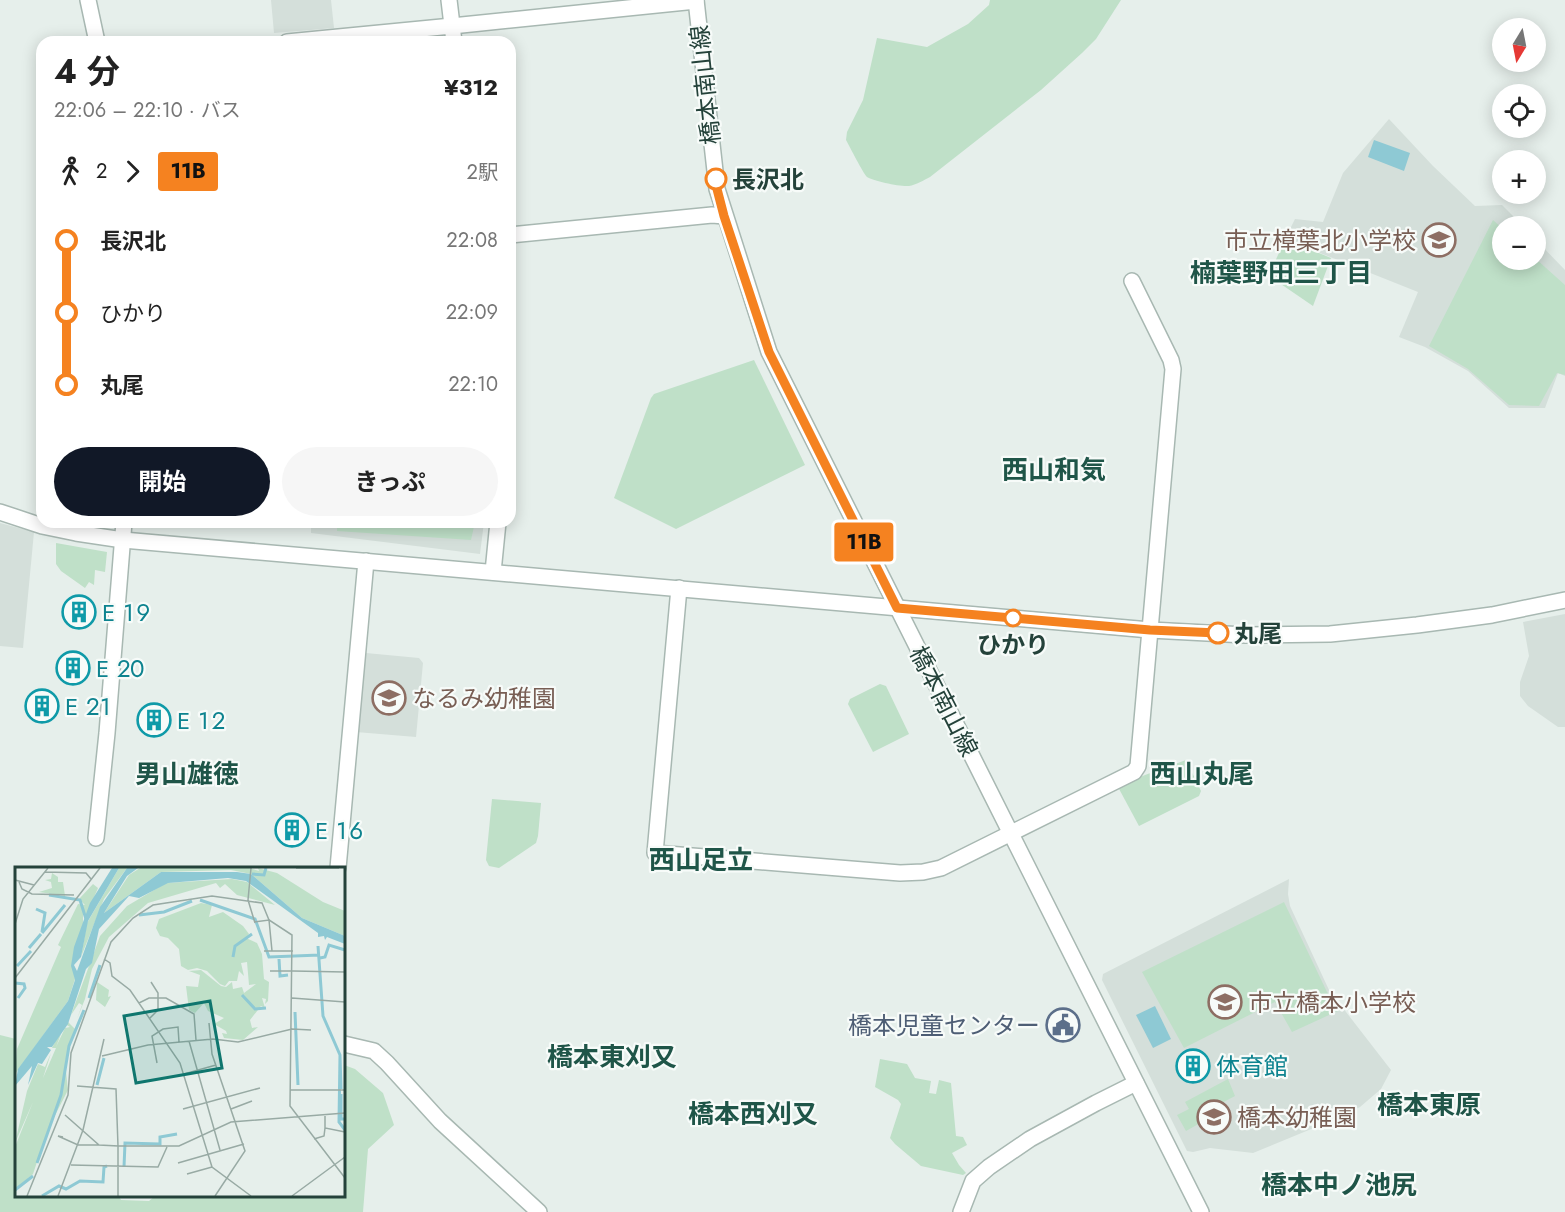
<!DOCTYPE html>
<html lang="ja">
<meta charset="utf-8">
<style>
:root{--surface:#fff;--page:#f6f6f6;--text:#222;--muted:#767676;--accent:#111827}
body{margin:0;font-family:Jost,"Noto Sans JP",sans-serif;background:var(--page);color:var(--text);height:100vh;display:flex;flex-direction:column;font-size:22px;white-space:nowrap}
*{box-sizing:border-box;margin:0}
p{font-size:20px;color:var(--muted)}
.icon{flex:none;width:33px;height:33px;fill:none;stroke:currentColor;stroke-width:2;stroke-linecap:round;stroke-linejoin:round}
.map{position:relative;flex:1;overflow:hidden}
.details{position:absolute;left:36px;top:36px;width:480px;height:492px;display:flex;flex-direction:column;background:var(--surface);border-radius:18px;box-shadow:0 3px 15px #0003}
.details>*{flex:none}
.badge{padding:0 12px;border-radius:4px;font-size:21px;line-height:39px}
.needle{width:39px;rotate:190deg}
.controls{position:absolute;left:1492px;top:18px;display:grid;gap:12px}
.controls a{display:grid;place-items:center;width:54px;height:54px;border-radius:50%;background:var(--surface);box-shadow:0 3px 15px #0003;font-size:30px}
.map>.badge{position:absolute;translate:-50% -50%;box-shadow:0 0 0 3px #fff}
.legs{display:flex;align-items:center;gap:9px;height:66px;padding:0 18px;font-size:20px}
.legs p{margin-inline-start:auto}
.summary{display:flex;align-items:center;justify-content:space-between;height:102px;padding:0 18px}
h1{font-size:33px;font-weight:700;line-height:45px}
.button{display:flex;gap:12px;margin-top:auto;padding:12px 18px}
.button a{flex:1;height:69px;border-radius:36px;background:var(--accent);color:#fff;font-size:24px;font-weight:700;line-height:69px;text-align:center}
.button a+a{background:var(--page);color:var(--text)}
ul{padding:0 18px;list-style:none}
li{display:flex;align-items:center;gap:21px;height:72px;font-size:22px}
li i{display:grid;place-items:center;width:9px;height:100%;margin:0 8px;background:currentColor}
li i::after{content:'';width:15px;height:15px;margin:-8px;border:4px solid;border-radius:50%;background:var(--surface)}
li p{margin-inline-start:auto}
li:first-child i{background:linear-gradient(#0000 50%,currentColor 0)}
li:last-child i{background:linear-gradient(currentColor 50%,#0000 0)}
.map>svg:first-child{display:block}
</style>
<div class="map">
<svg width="1565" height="1212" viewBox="0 0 1565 1212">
<rect width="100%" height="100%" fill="#e6efeb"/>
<g fill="#d4dfda">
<path d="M271,0H331L334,28L274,33Z"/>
<path d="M1389,119L1433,166L1475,206L1502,205L1523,226H1503V260H1536V240L1565,270V376L1558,373L1545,408H1509L1468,371L1425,347L1399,337L1418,292L1285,239L1295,219L1323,222L1343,173Z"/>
<path d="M311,522H484L480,554L311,533Z"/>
<path d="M0,523L34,532L23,648L0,646Z"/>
<path d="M1565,614V727H1558L1528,706L1520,696V682L1529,656L1523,622Z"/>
<path d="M366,653L419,658L423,663L416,737L356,732L363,657Z"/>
<path d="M1289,879L1288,894L1290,906L1329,990L1391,1070L1381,1089L1360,1107L1321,1125L1253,1153L1210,1148L1193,1152L1187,1151L1102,980L1103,974Z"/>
</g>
<g fill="#bfe0c8">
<path d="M990,0H1121L1096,39L1082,53L1041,90L930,177C924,180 916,185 909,186C900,187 874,181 867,177C863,173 850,147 846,140L847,132L863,100L877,38L927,47L968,24L989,5Z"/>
<path d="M1493,220L1503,229V260L1536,259L1565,285V375L1557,373L1539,406L1509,405L1468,369L1429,346Z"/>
<path d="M1285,239L1331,258L1313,306L1275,280L1270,273Z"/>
<path d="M754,360L805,465L676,529L614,498L651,398L654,394Z"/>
<path d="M324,522H475L471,540L337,531V527L324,524Z"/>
<path d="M56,543L107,552L105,572L95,570L94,585L89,582L85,588L61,571L56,564Z"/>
<path d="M880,684L886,686L909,734L873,752L848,704L850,699Z"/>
<path d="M1186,760L1201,791L1199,796L1139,826L1118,787L1145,775Z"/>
<path d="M492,799L541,803L538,836L536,843L499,868L489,866L486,860Z"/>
<path d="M1284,902L1327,992L1340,1010L1292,1032L1275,1002L1184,1048L1142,972Z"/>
<path d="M0,1035L16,1039V1196H119L121,1200L149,1201L155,1196H344V1065L355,1069L383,1093L394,1125L368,1149L363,1212H0Z"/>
<path d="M880,1059L907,1064L915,1078L931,1081L929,1093L936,1094L939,1080L951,1083L956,1136L963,1137L967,1145L952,1153L959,1165L966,1173L963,1175L921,1166L895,1144L890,1138L901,1104L898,1100L875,1087Z"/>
<path d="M1228,1079L1235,1096L1216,1106L1218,1113L1186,1131L1177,1115L1189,1109L1185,1102Z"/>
</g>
<g fill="#8ec9d4">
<path d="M1374,140L1410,153L1404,171L1368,157Z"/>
<path d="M1155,1006L1171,1039L1153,1048L1136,1015Z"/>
</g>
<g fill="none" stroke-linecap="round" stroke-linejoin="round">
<defs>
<g id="minor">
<path d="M88,0L97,42"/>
<path d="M449,0L454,42"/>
<path d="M696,0L717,189L769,352L1201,1212"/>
<path d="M287,42L452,26L696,1"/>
<path d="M510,235L712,215L724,216"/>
<path d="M0,512L42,526L76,533L123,540L1150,630L1245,635L1330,634L1417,625L1492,615L1565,600"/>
<path d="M493,572L498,522"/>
<path d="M679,588L655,853L900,873L923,872L941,868L1134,772L1138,766L1173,369L1171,360L1132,281"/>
<path d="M96,838L107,733L124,522"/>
<path d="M338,868L366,561"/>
<path d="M344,1044L374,1051L387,1063L440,1121L539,1212"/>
<path d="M961,1212L973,1181L989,1167L1030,1139L1096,1103L1136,1083"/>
</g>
</defs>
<use href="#minor" stroke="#a8b8b2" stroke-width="18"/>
<use href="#minor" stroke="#fff" stroke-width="15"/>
</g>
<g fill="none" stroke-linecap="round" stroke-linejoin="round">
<defs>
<path id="line-1" d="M716,179L717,189L724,216L769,352L897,608L1150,630L1218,633"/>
</defs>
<use href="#line-1" stroke="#fff" stroke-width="14"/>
<use href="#line-1" stroke="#f58220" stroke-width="9"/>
</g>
<defs>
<symbol id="school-ring" viewBox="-11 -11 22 22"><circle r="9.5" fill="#f7fbf9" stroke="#8d6e63" stroke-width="1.5"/><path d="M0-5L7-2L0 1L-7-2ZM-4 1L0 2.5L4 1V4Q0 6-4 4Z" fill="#8d6e63"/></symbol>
<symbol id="building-ring" viewBox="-11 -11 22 22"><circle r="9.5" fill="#f7fbf9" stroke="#0f9aa8" stroke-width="1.5"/><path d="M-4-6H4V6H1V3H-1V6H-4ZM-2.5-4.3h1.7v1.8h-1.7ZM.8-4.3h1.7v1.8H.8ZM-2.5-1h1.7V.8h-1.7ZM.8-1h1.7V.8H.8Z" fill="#0f9aa8"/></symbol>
<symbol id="civic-ring" viewBox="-11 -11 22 22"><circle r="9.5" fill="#f7fbf9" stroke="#5c6f8a" stroke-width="1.5"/><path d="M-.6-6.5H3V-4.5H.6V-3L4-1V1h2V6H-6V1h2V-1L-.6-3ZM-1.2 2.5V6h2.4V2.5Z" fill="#5c6f8a"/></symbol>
</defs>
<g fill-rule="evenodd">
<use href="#school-ring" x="1420" y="221" width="38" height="38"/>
<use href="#building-ring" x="60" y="593" width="38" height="38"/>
<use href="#building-ring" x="54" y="649" width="38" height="38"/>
<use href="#school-ring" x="370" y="679" width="38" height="38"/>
<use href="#building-ring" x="23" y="687" width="38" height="38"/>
<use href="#building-ring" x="135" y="701" width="38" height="38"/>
<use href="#building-ring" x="273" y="811" width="38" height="38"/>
<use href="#school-ring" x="1206" y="983" width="38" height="38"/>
<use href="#civic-ring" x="1044" y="1006" width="38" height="38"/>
<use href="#building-ring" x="1174" y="1047" width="38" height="38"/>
<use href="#school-ring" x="1195" y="1098" width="38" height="38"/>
</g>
<g fill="#fff" stroke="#f58220" stroke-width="3">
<circle cx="716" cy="179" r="10"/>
<circle cx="1013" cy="618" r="8"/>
<circle cx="1218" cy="633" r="10"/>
</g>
<g text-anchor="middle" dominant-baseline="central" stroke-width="4.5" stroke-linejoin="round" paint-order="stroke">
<g font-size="24" fill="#24423a" stroke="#f7fbf9">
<text transform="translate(705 85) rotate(-96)">橋本南山線</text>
<text transform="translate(944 701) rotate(63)">橋本南山線</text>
</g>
<g font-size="24" font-weight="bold" fill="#24423a" stroke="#f7fbf9" text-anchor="start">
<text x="732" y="179">長沢北</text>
<text x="1234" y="633">丸尾</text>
<text x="1013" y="644" text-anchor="middle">ひかり</text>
</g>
<g font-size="24" fill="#785e54" stroke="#f7fbf9" text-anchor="start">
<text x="1416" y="240" text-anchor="end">市立樟葉北小学校</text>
<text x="412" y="698">なるみ幼稚園</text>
<text x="1248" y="1002">市立橋本小学校</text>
<text x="1237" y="1117">橋本幼稚園</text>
</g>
<g font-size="24" fill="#0d838f" stroke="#f7fbf9" text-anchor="start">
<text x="102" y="612">E １９</text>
<text x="96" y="668">E ２０</text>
<text x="65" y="706">E ２１</text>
<text x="177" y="720">E １２</text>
<text x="315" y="830">E １６</text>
<text x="1216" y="1066">体育館</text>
</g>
<g font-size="24" fill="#4e5e75" stroke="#f7fbf9" text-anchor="end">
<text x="1040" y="1025">橋本児童センター</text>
</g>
<g font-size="26" font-weight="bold" fill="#1f5548" stroke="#f7fbf9">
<text x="1281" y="273">楠葉野田三丁目</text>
<text x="1054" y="470">西山和気</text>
<text x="187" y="774">男山雄徳</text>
<text x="1202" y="774">西山丸尾</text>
<text x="701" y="860">西山足立</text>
<text x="612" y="1057">橋本東刈又</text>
<text x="1429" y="1105">橋本東原</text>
<text x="753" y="1114">橋本西刈又</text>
<text x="1339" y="1185">橋本中ノ池尻</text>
</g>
</g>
<g transform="translate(15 867)">
<rect width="330" height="330" fill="#e6efeb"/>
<path d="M104,1H112L89,32L66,90L72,56ZM125,1H234L244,4L243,1L262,6L308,35L330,44V69L287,51L236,7L216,3L146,5L89,46L114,8ZM37,6L43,10V15H48L50,29L24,25L37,21L36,15L30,13L36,12ZM217,12L232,15L260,38L222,28L210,17L205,21L201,16L133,36L94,70L77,102L70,132L62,152L67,138L64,136L56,148L85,69L112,39L151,16ZM78,17L83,21L71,49L68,42V57L57,96L60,112L53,134L0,207L2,182L46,80L43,78L63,37L70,38L64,32ZM186,36L197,38L194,50L208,45L228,59L234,67L231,71L242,76L247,87L249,112L254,115L253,134L250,137L251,132L247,131L250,141L246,139L235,153L237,161L243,160L228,173L209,171L207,166L212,167L211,164L199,157L209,151L193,144L189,136L180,146L174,143L171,119L183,120L185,108L174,104L186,103L206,119L211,120L217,115L218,122L227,120L229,126L241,117L234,118L232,95L226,96L229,109L224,104L222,114H214L210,119L205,117L192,104L182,101L173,103L166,99L164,82L153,71L145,69L141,61L144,52ZM82,115L94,123L93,130L96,129L90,140L81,133ZM52,154L60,162L50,195L53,223L33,262L18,307L0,323V280L18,235L0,276L12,224L23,197L30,200L36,186L28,211L41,181H37L41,173L46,167L41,180L50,161L55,160L50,157Z" fill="#bfe0c8"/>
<path d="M97,1H104L73,54L66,90L59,98L62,104L85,40L112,1H123L112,9L89,46L146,5H222L236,7L287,51L330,69V77L312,70L310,73L309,69L303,70V66L231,14L213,11L153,16L124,31L114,29L84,62L77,96L71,102L53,157L37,180H32L36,183L27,197L23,196L13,218L17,199L0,219L3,202L53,134L60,113L56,99L59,80L75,36Z" fill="#8ec9d4"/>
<path fill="none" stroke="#8ec9d4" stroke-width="3" d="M237,7L249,8L251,1M34,28L65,33L71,52M185,33L240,52L254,90L305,88M21,42L30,46L27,65M124,48L149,45L177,34M27,66L50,38M303,79L308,149L325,188L324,255L330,263M14,81L26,67M218,90L220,79L237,67M305,91L310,90L314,78L330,83M264,92L265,109L273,108M2,99L16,84M0,116L9,117L10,121L3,131M227,128L240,142L251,141M74,131L85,98M280,145L283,218M325,188L326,222M82,218L89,191M326,227V252H330M22,296L46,228L54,179L69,143M109,300L110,276L145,277V270L162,267M0,323L18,309M27,329L44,319L51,322L65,314L88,315L89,300L92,299"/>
<path fill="none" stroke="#98aaa4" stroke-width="1.5" d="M281,1H324M30,5L71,6L76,12M0,13L19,18M4,15L7,22L17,27L59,28M233,33L240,56M233,33L236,1M239,55L254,53L257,84M0,57L8,32L33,1M249,84H278M89,92L95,96L97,109L115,123L165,196L197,300L236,329M255,104H278M278,104L330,105M0,111L85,1M277,131L330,135M124,136L134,131H151L179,147L181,173M134,152L143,143V126L136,115M194,156L197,187L230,284L200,329M174,174L205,283M87,189L133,178L198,172L223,175L277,162L296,163M142,196L137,169L148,162L163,160L164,175M169,207L201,198M62,219L101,222L103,279H164L216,255L330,246M275,223H330M168,242L245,221M216,242L237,234M50,248L84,278L103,279V329M310,249V261L330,265M48,270L43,269L63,278H84M299,272L309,269L310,261M163,296L229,277M56,298L143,300L152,280M172,307L197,300M12,329L53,228L56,186L96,75L118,51L138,38L197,29L247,36L254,53L277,68L275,239L330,311M43,329L68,263L89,172M277,329L330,290"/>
<path fill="#0f766e" fill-opacity="0.15" stroke="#0f766e" stroke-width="3" d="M195,134L207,201L121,216L109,149Z"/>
<rect width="330" height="330" fill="none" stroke="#24423a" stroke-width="3"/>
</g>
</svg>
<div class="controls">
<a><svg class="needle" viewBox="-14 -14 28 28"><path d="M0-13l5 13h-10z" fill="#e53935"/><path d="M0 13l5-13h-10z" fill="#767676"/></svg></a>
<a><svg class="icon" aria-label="locate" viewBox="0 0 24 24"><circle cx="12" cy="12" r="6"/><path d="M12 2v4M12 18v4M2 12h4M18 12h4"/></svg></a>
<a>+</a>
<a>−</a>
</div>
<b class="badge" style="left:864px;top:542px;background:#f58220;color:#111">11B</b>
<section class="details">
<div class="summary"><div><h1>4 分</h1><p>22:06 – 22:10 · バス</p></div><b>¥312</b></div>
<div class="legs"><svg class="icon" aria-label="walk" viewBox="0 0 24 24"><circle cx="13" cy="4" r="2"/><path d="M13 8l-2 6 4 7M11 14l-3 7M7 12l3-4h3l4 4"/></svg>2<svg class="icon" aria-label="forward" viewBox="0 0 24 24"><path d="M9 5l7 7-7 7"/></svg><b class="badge" style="background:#f58220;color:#111">11B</b><p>2駅</p></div>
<ul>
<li><i style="color:#f58220"></i><b>長沢北</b><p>22:08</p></li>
<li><i style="color:#f58220"></i><span>ひかり</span><p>22:09</p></li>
<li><i style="color:#f58220"></i><b>丸尾</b><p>22:10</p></li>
</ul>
<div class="button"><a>開始</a><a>きっぷ</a></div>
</section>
</div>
